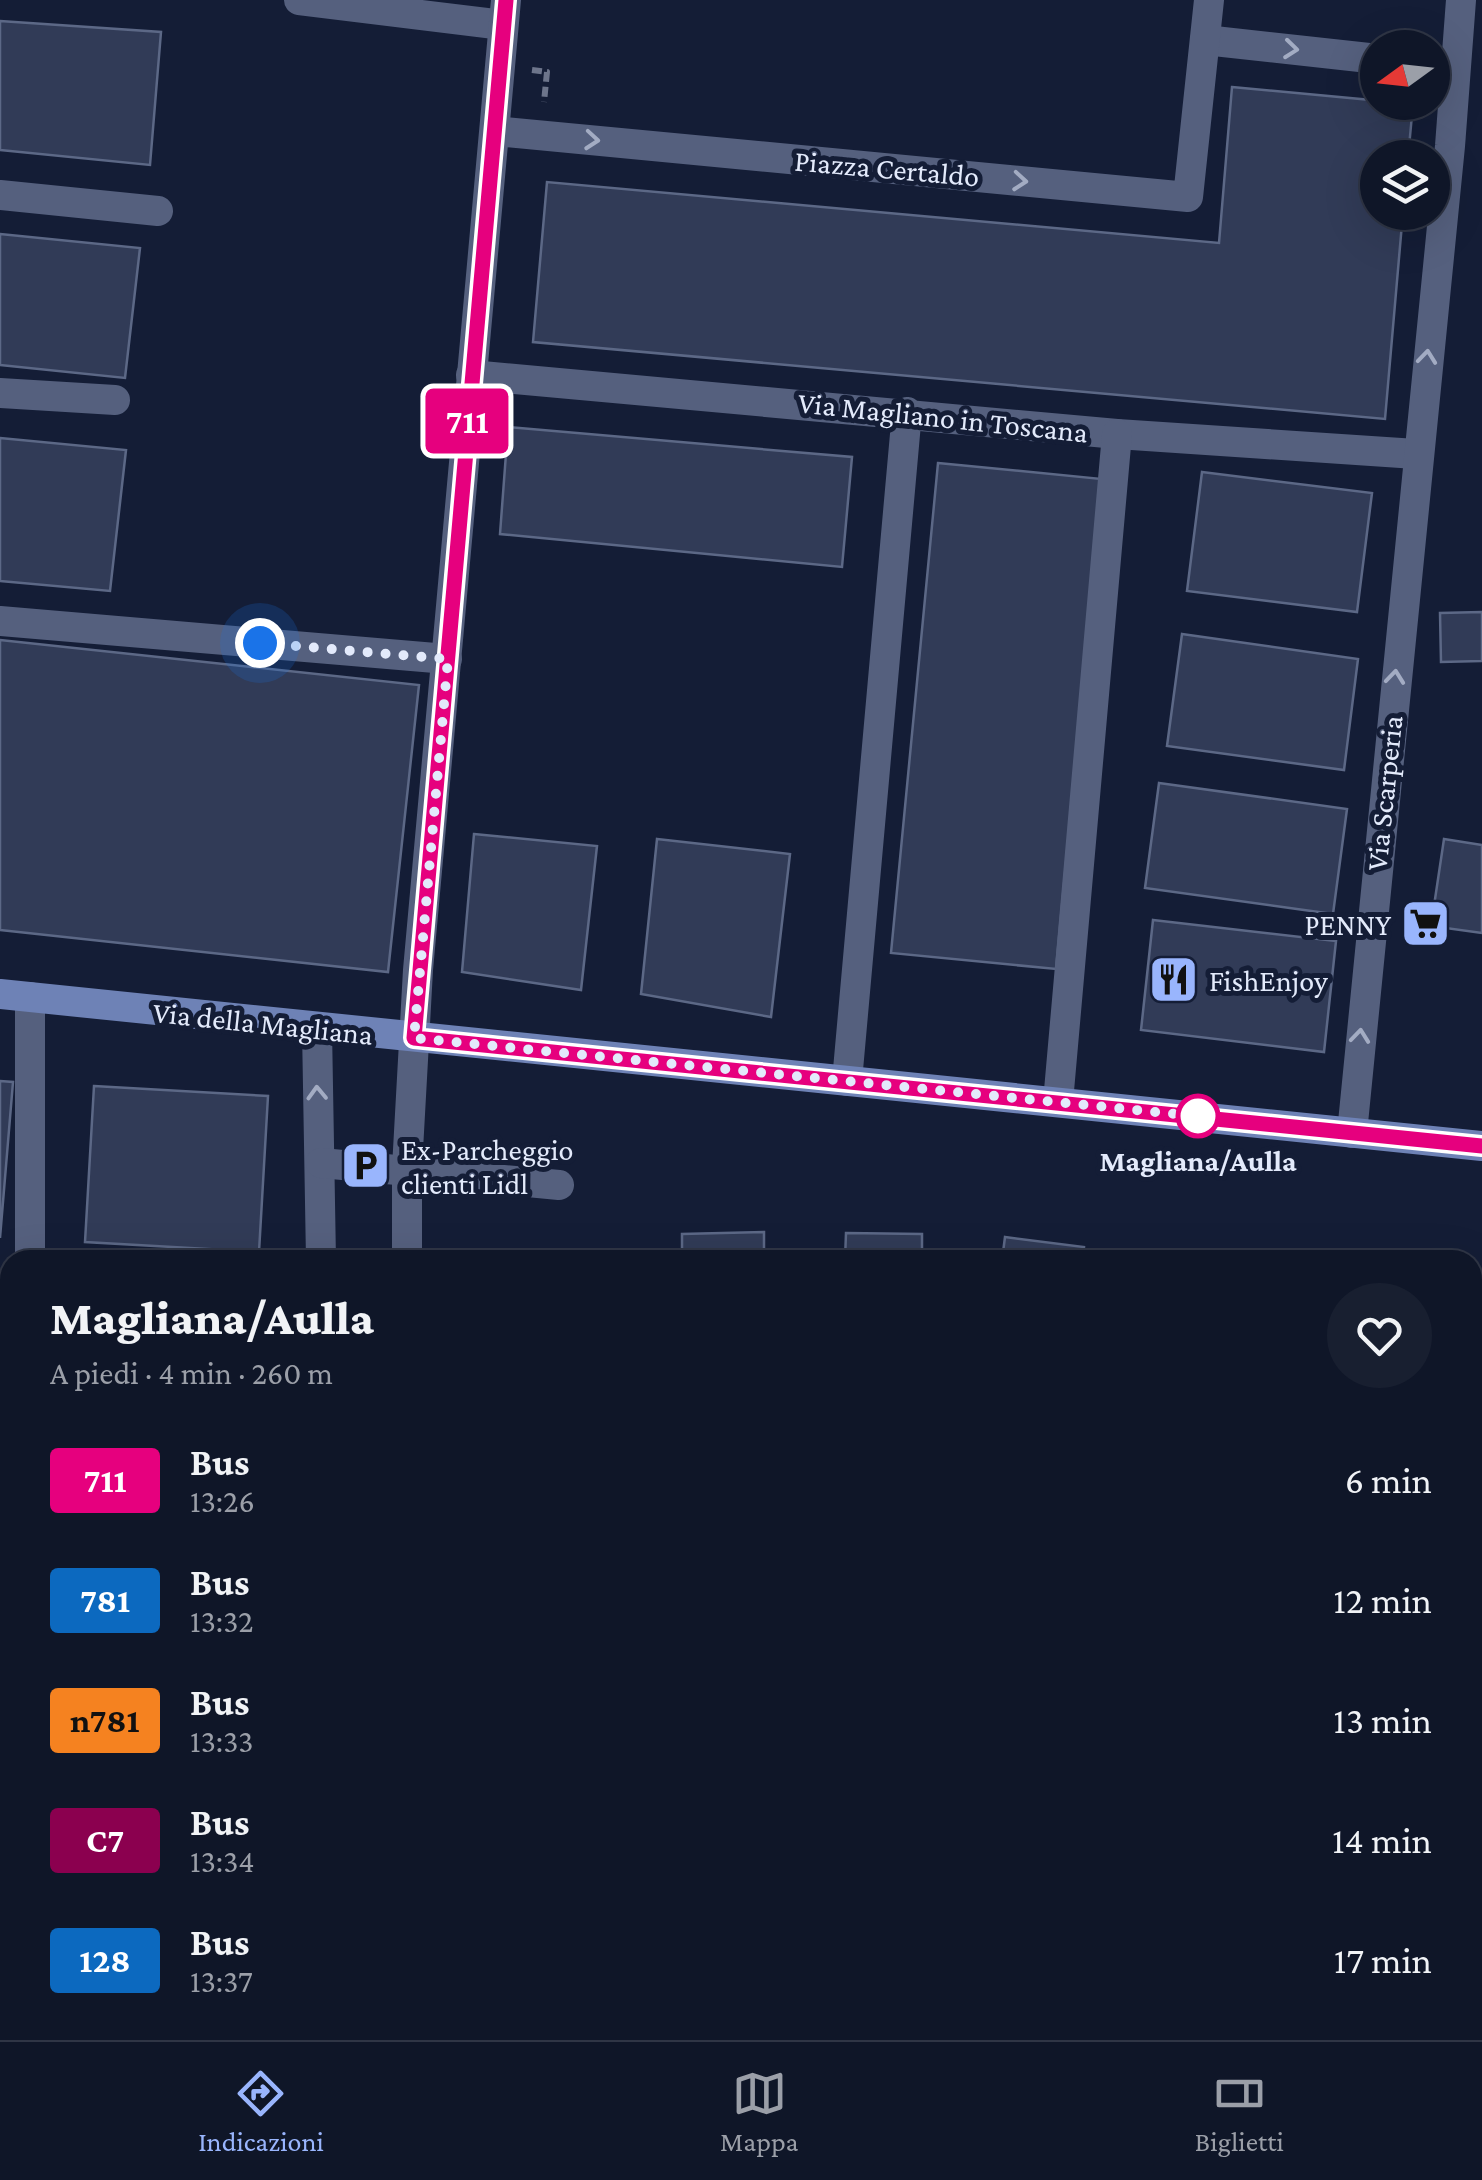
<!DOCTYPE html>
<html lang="it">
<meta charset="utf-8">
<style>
:root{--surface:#0f1628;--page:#181f30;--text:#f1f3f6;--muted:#9b9fa8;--line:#2f3545;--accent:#99b5fd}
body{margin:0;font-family:"Crimson Pro",serif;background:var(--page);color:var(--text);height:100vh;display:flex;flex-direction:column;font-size:38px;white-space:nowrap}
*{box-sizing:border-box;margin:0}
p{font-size:32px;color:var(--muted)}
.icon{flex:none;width:55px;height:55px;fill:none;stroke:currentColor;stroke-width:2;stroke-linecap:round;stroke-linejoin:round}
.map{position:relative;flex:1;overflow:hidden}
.details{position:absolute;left:0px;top:1250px;width:1482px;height:790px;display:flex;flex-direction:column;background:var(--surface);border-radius:30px 30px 0 0;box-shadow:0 10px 40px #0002,0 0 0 2px var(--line)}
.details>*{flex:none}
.badge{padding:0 20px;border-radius:8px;font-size:35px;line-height:65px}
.needle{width:65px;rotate:255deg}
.buttons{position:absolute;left:1360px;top:30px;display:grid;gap:20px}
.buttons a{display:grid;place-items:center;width:90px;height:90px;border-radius:50%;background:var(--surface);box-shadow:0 10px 40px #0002,0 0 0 2px var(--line);font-size:50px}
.you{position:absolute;width:50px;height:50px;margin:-25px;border:8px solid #fff;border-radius:50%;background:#1a73e8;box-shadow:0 0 0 15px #1a73e833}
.map>.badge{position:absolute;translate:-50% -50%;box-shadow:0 0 0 5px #fff}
.round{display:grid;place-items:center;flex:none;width:105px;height:105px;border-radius:52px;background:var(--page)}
.head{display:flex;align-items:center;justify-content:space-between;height:170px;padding:0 50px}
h1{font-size:48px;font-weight:800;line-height:75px}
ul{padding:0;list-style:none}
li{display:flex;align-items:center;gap:30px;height:120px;padding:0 50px}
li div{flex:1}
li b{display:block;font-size:38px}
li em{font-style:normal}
li .badge{min-width:110px;font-weight:700;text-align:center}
.menu{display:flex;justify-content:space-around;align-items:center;height:140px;border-top:2px solid var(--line);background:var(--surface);font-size:28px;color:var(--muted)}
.menu a{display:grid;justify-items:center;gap:5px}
.menu .active{color:var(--accent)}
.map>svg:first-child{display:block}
</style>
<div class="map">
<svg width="1482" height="2040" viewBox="0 0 1482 2040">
<rect width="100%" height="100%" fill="#141d36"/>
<path fill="#1a2a60" d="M1482,1647V1992L1472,1991V1652Z"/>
<g fill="#313b57" stroke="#5c6886" stroke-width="2.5">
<path d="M0,21L161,32L150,165L0,150Z"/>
<path d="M1232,87L1413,104L1408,158H1378V212H1403L1385,419L533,342L547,182L1219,243Z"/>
<path d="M0,234L140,248L125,378L0,365Z"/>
<path d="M508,427L852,457L842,567L500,534Z"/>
<path d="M0,438L126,450L110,591L0,581Z"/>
<path d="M938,463L1102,479L1056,969L891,953Z"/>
<path d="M1202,472L1372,493L1357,612L1187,591Z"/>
<path d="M1482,612V661L1441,662L1440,613Z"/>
<path d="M1182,634L1358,659L1344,770L1167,746Z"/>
<path d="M0,640L419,685L388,972L0,930Z"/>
<path d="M1159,783L1347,809L1333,914L1145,888Z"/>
<path d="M474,834L597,846L581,990L462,972Z"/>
<path d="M657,839L790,854L771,1017L641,994Z"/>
<path d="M1444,839L1482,845V933L1431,926Z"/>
<path d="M1153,920L1336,941L1324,1052L1141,1030Z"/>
<path d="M0,1081L13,1082L0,1238Z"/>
<path d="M94,1086L268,1096L259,1252L85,1242Z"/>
<path d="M764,1232V1260H682V1234Z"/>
<path d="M846,1233L922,1234V1260H845Z"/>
<path d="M1005,1237L1084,1247L1083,1260H1002Z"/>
<path d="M1158,1251L1228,1258V1260H1157Z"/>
<path d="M0,1299H10L5,1463H0Z"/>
</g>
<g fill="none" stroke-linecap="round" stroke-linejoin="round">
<g stroke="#6d758b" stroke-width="6" stroke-dasharray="10 5" stroke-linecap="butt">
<path d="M532,70L547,72L544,102"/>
<path d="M0,1980L10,1979"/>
</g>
<g stroke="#55607e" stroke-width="30">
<path d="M299,0L503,25"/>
<path d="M1205,40L1378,59"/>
<path d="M495,131L1188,197L1209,0"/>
<path d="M0,195L158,211"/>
<path d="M471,375L1117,434L1416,454"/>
<path d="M0,393L115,400"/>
<path d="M0,621L447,659"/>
<path d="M317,1029L321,1260"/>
<path d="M847,1081L907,412"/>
<path d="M1058,1102L1117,434"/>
<path d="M1352,1133L1450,146L1461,0"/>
<path d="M321,1163L559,1185"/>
<path d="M30,1260V997"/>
<path d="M407,1260V1168L418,970L506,0"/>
</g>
<g stroke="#6e82b6" stroke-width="30">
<path d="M0,994L1482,1146"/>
<path d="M0,1525H10"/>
<path d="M1472,1568L1482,1569"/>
</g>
<g stroke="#8e96aa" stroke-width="8" stroke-dasharray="20 10" stroke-linecap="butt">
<path d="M0,2002L10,2000"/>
<path d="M0,2022L10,2021"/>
<path d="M1472,2025L1482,2026"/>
<path d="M1355,2030L1426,2040"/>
</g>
</g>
<defs><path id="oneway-chevron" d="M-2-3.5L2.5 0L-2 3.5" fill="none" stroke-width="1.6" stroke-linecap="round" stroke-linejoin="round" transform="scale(2.5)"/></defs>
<g stroke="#a3acc3">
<use href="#oneway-chevron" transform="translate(1291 49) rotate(6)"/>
<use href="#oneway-chevron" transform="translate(592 140) rotate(5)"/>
<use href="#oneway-chevron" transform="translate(1020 181) rotate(5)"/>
<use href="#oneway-chevron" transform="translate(1427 357) rotate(-84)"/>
<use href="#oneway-chevron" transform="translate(1395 677) rotate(-84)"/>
<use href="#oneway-chevron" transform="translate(1360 1036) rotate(-84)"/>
<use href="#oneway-chevron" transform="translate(317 1093) rotate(-92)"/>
</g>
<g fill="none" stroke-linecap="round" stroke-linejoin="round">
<defs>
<path id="line" d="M506,0L414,1038L1482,1146"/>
</defs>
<use href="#line" stroke="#fff" stroke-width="22"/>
<use href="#line" stroke="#e6007e" stroke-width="15"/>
<path stroke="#e3eafb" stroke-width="10" stroke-dasharray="0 18" d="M260,643L448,659L414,1038L1216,1118L1198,1116"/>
</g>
<defs>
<symbol id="supermarket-square" viewBox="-11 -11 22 22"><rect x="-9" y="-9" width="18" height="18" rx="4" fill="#99b5fd" stroke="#141d36"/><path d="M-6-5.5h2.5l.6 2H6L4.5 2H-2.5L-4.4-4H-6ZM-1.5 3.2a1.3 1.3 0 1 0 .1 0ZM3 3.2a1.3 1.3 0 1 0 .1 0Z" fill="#111"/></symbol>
<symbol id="restaurant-square" viewBox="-11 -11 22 22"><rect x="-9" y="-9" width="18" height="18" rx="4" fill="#99b5fd" stroke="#141d36"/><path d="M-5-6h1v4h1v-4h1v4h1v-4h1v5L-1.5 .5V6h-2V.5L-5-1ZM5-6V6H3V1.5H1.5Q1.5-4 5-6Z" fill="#111"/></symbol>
<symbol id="parking-square" viewBox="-11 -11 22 22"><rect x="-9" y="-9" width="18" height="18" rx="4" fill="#99b5fd" stroke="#141d36"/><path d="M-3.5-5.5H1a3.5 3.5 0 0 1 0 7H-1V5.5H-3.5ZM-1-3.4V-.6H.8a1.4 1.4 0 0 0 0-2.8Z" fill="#111"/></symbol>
</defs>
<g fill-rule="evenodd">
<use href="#supermarket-square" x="1398" y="896" width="55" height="55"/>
<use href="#restaurant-square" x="1146" y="952" width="55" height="55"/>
<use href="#parking-square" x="338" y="1138" width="55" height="55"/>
</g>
<circle fill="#fff" stroke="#e6007e" stroke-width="5" cx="1198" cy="1116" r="20"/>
<g text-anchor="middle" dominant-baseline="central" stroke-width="10" stroke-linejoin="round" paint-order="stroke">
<g font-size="30" fill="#e3eafb" stroke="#141d36">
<text transform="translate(887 168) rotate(5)">Piazza Certaldo</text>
<text transform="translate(943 417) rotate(6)">Via Magliano in Toscana</text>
<text transform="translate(1384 793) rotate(-84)">Via Scarperia</text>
<text transform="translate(263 1023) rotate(6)">Via della Magliana</text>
</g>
<g font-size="30" fill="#e3eafb" stroke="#141d36" text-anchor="start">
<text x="1391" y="924" text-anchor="end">PENNY</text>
<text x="1209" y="980">FishEnjoy</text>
<text x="401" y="1149">Ex-Parcheggio<tspan x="401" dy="34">clienti Lidl</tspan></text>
</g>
<g font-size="30" font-weight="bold" fill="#e3eafb" stroke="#141d36">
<text x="1198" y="1160">Magliana/Aulla</text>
</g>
</g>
</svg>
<div class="buttons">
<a><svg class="needle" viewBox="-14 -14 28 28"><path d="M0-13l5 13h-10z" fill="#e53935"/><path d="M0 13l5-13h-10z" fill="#9b9fa8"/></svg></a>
<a><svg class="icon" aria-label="layers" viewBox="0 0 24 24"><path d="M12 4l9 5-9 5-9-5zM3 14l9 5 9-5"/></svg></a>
</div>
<div class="you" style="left:260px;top:643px"></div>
<b class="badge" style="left:467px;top:421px;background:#e6007e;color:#fff">711</b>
<section class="details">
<div class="head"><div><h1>Magliana/Aulla</h1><p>A piedi · 4 min · 260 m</p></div><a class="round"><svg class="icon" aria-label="heart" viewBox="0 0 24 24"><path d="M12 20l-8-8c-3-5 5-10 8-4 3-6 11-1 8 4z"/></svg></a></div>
<ul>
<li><span class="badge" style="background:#e6007e;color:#fff">711</span><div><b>Bus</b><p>13:26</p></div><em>6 min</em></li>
<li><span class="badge" style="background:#0c69bf;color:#fff">781</span><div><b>Bus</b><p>13:32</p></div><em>12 min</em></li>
<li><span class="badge" style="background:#f58220;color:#111">n781</span><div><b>Bus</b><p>13:33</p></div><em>13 min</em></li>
<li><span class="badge" style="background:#8b004f;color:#fff">C7</span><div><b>Bus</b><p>13:34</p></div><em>14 min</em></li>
<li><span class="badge" style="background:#0c69bf;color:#fff">128</span><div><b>Bus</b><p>13:37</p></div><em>17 min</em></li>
</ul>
</section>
</div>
<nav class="menu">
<a class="active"><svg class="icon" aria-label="directions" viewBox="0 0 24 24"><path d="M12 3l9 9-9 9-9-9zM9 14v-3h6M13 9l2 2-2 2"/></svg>Indicazioni</a>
<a><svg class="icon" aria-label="map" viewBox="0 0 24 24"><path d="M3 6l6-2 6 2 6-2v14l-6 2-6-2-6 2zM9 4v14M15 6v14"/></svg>Mappa</a>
<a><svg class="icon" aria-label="tickets" viewBox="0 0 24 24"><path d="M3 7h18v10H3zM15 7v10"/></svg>Biglietti</a>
</nav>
